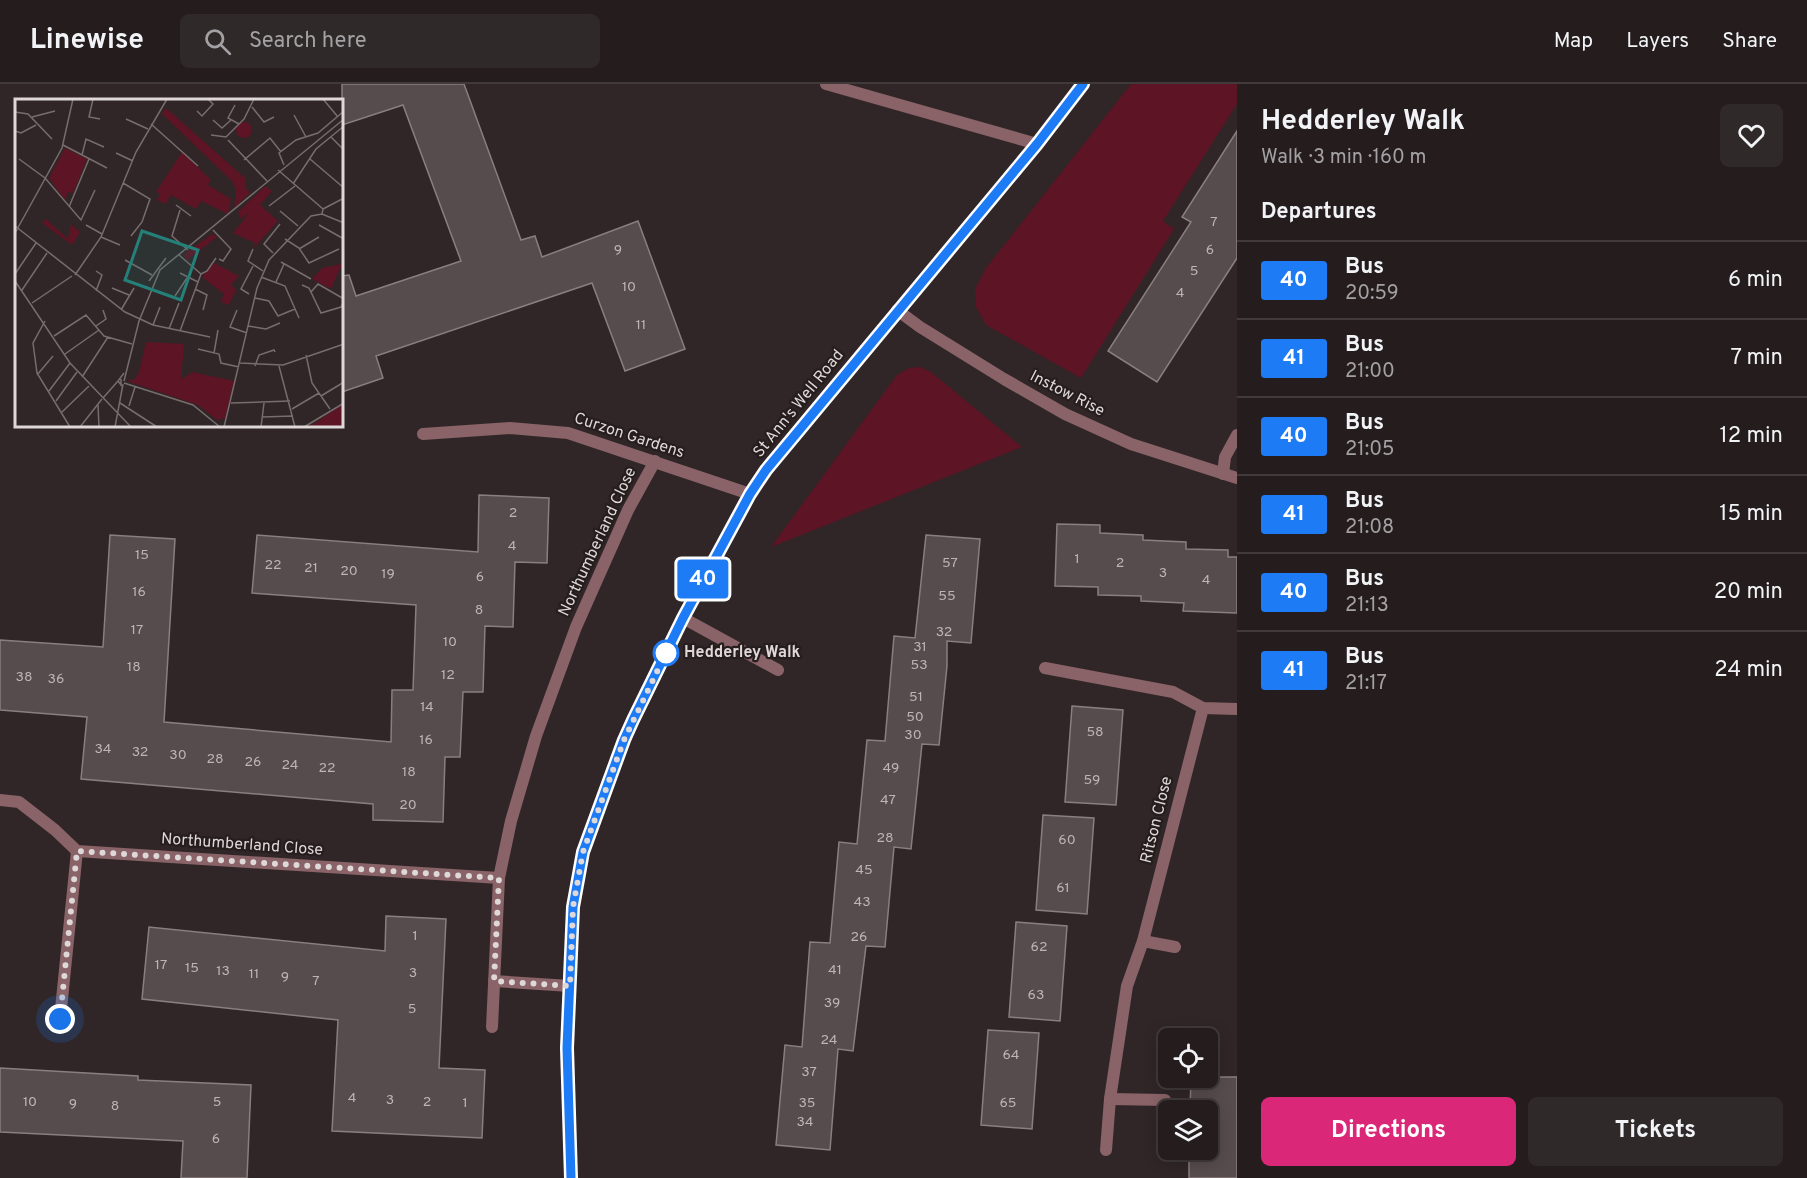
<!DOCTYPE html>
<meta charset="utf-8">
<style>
:root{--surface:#241c1d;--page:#30292a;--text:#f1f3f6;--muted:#a3a1a4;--line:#413a3b;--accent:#db2777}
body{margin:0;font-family:Overpass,sans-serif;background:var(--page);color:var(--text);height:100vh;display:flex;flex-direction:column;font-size:22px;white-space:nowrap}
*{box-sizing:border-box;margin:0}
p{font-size:20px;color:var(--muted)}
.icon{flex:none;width:33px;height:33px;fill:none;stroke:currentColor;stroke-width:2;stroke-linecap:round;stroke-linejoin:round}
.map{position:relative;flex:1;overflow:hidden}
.side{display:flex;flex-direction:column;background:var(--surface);width:570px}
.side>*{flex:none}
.badge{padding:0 12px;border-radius:4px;font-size:21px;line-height:39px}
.buttons{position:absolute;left:1158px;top:944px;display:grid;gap:12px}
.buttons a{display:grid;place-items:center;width:60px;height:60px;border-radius:9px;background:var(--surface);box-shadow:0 3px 15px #0003,0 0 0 2px var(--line);font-size:30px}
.you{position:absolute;width:30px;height:30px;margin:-15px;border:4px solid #fff;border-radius:50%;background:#1a73e8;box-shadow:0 0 0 9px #1a73e833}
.map>.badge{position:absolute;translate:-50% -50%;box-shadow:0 0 0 3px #fff}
h2{padding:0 24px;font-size:22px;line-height:54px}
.round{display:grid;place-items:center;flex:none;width:63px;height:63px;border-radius:9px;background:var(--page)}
.overview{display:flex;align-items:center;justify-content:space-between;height:102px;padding:0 24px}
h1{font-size:28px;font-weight:700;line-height:45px}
.primary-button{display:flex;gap:12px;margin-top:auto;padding:12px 24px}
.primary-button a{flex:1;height:69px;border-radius:9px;background:var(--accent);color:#fff;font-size:24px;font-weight:700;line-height:69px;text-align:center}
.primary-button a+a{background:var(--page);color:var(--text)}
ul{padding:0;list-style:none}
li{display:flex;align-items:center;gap:18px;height:78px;padding:0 24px;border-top:2px solid var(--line)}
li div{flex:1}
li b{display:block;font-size:22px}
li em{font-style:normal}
li .badge{min-width:66px;font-weight:700;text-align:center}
header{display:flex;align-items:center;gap:36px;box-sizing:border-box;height:84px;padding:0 30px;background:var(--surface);border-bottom:2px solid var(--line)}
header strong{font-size:28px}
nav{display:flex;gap:33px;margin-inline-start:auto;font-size:21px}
.search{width:420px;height:54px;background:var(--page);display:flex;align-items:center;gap:15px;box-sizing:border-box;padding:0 21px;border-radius:9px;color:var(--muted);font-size:22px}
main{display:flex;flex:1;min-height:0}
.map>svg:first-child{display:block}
</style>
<header>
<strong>Linewise</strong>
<div class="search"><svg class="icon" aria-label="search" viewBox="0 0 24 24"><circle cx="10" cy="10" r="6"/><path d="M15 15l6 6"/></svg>Search here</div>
<nav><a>Map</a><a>Layers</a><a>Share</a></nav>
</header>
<main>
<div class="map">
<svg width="1237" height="1094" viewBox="0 0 1237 1094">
<rect width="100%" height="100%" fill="#302627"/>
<g fill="#5d1424">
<path d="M1131,0H1237V20L1163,137L1174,145L1081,294L986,241L976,223L975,205L986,184Z"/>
<path d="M920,283L931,288L1022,363L771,463L897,291L909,284Z"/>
</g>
<g fill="#574c4d" stroke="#8a7e7f" stroke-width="1.5">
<path d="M342,0H464L521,156L535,152L542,173L638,137L685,265L625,287L592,199L376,272L383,294L342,308V192L349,191L356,212L461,177L403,21L342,41Z"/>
<path d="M1237,47V174L1157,298L1108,267L1191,138L1182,133Z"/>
<path d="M479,411L549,414L547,479L515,478L513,543L485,542L483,608H463L460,673H445L443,738L373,736V720L81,695L87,633L0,626V556L103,563L110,451L175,455L164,638L391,658L392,606H413L416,521L252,509L257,451L478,468Z"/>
<path d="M1057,440L1100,441V449L1143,451V456L1186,458V465L1228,466V473H1237V529L1183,527L1184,519L1141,517V512L1098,511V503L1055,502Z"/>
<path d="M926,451L980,455L971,559L947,557V582L939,661L922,660L911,765L894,763L885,863L866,862L853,967L838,965L830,1066L776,1061L785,961L802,963L810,858L830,859L839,758L857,760L867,656L885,657L894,552L915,554Z"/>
<path d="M1072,622L1123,626L1116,721L1065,718Z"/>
<path d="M1043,731L1094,734L1087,830L1036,826Z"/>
<path d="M386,832L446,835L439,984L485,986L482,1054L332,1047L338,936L142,915L149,843L385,867Z"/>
<path d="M1016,838L1067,842L1060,937L1009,933Z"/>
<path d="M988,946L1039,949L1032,1045L981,1041Z"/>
<path d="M0,984L138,992V996L251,1001L247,1094H181L183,1057L0,1048Z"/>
<path d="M1191,993H1237V1094H1189V1065H1208V1026H1190Z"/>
</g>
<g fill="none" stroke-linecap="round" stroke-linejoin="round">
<path stroke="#896367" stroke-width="12" d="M683,534L778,586"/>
<g stroke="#896367" stroke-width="12">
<path d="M826,0L1037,60"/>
<path d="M897,226L920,243L1004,295L1065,330L1131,360L1237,394"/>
<path d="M423,350L510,344L568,349L750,410"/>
<path d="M1223,390L1225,373L1237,351"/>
<path d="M1045,584L1173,608L1203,624L1237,625"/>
<path d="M0,716L19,718L55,746L77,767L499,794"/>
<path d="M1143,857L1175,863"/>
<path d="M494,897L570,902"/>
<path d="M60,935L77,767"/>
<path d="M492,943L499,794L511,737L536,652L576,543L628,426L655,377"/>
<path d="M1110,1015L1165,1016"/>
<path d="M1106,1066L1110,1015L1127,902L1143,857L1203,624"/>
</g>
<path stroke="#896367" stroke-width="12" d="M571,1094L567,964L573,823L583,768L624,656L683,534L750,410L766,386L1037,60L1083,0"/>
</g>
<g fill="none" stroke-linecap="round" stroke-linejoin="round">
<defs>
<path id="line" d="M571,1094L567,964L573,823L583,768L624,656L633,636L683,534L750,410L766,386L1037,60L1083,0"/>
</defs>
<use href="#line" stroke="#fff" stroke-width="14"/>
<use href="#line" stroke="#1e7bf6" stroke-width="9"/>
<path stroke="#ded8d8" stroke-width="6" stroke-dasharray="0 10.8" d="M60,935L77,767L499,794L494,897L570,902L573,823L583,768L624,656L666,569"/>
</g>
<circle fill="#fff" stroke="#1e7bf6" stroke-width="3" cx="666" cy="569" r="12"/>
<g text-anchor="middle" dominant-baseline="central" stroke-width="4.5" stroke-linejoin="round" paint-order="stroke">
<g font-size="14" fill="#bcb5b5">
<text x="1214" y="138">7</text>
<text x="618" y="166">9</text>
<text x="1210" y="166">6</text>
<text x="1194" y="187">5</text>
<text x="629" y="203">10</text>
<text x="1180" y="209">4</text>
<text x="641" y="241">11</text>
<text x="513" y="429">2</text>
<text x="512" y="462">4</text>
<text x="142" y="471">15</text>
<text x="1077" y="475">1</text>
<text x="950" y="479">57</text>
<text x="1120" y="479">2</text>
<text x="273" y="481">22</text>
<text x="311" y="484">21</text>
<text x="349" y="487">20</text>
<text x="1163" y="489">3</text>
<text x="388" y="490">19</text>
<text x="480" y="493">6</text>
<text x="1206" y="496">4</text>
<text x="139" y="508">16</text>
<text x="947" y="512">55</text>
<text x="479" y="526">8</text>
<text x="137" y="546">17</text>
<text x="944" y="548">32</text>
<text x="450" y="558">10</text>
<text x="920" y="563">31</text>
<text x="919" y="581">53</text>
<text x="134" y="583">18</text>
<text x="448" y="591">12</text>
<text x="24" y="593">38</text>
<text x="56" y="595">36</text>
<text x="916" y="613">51</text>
<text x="427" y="623">14</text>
<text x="915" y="633">50</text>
<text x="1095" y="648">58</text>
<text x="913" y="651">30</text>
<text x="426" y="656">16</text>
<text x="103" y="665">34</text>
<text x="140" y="668">32</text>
<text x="178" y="671">30</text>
<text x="215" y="675">28</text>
<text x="253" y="678">26</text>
<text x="290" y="681">24</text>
<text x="327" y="684">22</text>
<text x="891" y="684">49</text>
<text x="409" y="688">18</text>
<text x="1092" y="696">59</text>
<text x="888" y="716">47</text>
<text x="408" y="721">20</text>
<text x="885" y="754">28</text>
<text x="1067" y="756">60</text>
<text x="864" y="786">45</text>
<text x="1063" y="804">61</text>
<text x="862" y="818">43</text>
<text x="415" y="852">1</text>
<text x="859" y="853">26</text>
<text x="1039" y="863">62</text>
<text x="161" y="881">17</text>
<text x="192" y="884">15</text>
<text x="835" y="886">41</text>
<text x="223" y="887">13</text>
<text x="413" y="889">3</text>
<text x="254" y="890">11</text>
<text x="285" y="893">9</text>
<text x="316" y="897">7</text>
<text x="1036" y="911">63</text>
<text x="832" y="919">39</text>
<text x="412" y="925">5</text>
<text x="829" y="956">24</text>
<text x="1011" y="971">64</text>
<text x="809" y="988">37</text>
<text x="352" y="1014">4</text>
<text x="390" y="1016">3</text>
<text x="30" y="1018">10</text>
<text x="217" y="1018">5</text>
<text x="427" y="1018">2</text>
<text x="465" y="1019">1</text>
<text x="807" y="1019">35</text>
<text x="1008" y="1019">65</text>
<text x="73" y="1020">9</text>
<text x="115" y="1022">8</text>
<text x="805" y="1038">34</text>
<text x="216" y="1055">6</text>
</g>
<g font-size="16" fill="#ded8d8" stroke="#261d1d">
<text transform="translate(1067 310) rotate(27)">Instow Rise</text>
<text transform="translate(799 320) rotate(-51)">St Ann's Well Road</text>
<text transform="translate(629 352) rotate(18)">Curzon Gardens</text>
<text transform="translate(598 458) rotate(-65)">Northumberland Close</text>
<text transform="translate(1157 736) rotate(-76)">Ritson Close</text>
<text transform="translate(242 761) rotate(4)">Northumberland Close</text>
</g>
<g font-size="16" font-weight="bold" fill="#ded8d8" stroke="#261d1d" text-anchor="start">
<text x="684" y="569">Hedderley Walk</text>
</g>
</g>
<g transform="translate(15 15)">
<rect width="328" height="328" fill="#302627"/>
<path d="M151,9L231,80L230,88L235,94L219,109L221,92L218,83L147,15ZM221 31a8 8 0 1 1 16 0a8 8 0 1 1-16 0ZM50,49L72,60L58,94L53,93L50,101L34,79ZM167,53L196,81L193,86L216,100L213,115L186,102L181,110L156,96L151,105L142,101L145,95L141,93ZM250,87L257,92L245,106L263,122L239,149L240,144L218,134L234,114L226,120L223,113ZM31,120L53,140L56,125L65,133L57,146L27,124ZM197,135L202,138L171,162L169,155ZM199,164L224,177L216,186L221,191L214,206L206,203L209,195L187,178ZM327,165L316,190L297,180L307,169ZM131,243L169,245L166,281L177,273L219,282L210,319L202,321L183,306L112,282L120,280L124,273ZM328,305V328H294Z" fill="#5d1424"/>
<path fill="none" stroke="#766d6e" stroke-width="1.5" d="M78,0L74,18L85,20M308,0L323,18M220,6L213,19L224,25M237,8L249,23L259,18M182,12L187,17L198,5L193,0M0,13L13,15L37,40M279,16L291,38M17,18L40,12M111,20L133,30M198,21L207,29L216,21M136,25L183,67M0,32L6,34L21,26M196,36L211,38L229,20L239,0M316,38L329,51M213,41L252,82M48,46L92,69M101,54L118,62M67,56L71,40L89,48M4,60L30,79L66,121L80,91M295,60L329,89M229,61L255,39L266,53M269,66L264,54L281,41L303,34L329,12M263,71L308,110L307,115M108,84L135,100L127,123L116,137M278,85L301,50L329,27M161,106L176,117M254,107L280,87M54,108L74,60M308,110L329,99M165,111L157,137L173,151M265,112L283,127M71,126L87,135M304,126L329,140M0,127L110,213L138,226L195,238M198,131L216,150L208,162L204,160M0,134L47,49L58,0M86,138L105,146M270,140L284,149L294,164L324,150M238,150L233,162L248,172M284,150L304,138M258,154L249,145L265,125M164,156L186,175M110,161L137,176M266,163L296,180M165,174L183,183M0,175L21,144M186,175L192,172L201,159M60,176L86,138L121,53L152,0M246,178L270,187L284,219M0,182L55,264L116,328M134,182L151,159M261,183L269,165M287,186L294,189L306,214L326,208L329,202M97,189L114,196M180,190L192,196L188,211M7,191L32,154M81,192L87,176L81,172M296,193L303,185L329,200M234,195L226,190L238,167M160,197L172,179M240,199L254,202L263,217L280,210M17,204L57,177M106,211L119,189M222,211L215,228L232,234M30,222L18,244L22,274L55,328M138,226L145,208M81,227L91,220L88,211M233,227L251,230L265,224M154,230L164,204M165,232L186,175M39,237L71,216L89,237L117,245M183,250L204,255L206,264L224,268M199,254L203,231M50,255L84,231M291,256L297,284L315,310M225,264L268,266L329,245M240,267L244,256L259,251L260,253M264,267L280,328M22,276L38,257M67,278L93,238M106,280V286L103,282L109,274M109,282L124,222L145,171L329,20M109,284L178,306L205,328M34,292L55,264M306,297L329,283M88,299L103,282M41,302L62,273M105,304L142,328M216,304L275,302M83,306L84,328M114,307L120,288M277,310L304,294M47,313L74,287M247,318L278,317M65,328L87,300M100,328L108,285M209,328L242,189L254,161L296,117L307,115L329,124M246,328L249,304M289,328L329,304"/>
<path fill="#248079" fill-opacity="0.15" stroke="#248079" stroke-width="3" d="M127,132L183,151L166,201L110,181Z"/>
<rect width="328" height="328" fill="none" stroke="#ded8d8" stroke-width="3"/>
</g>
</svg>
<div class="buttons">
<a><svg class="icon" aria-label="locate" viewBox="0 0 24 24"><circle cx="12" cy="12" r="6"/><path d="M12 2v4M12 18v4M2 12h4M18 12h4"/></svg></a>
<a><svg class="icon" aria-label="layers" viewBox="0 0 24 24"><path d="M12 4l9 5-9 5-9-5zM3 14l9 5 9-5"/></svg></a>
</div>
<div class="you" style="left:60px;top:935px"></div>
<b class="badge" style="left:703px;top:495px;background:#1e7bf6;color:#fff">40</b>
</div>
<section class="side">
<div class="overview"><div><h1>Hedderley Walk</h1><p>Walk · 3 min · 160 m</p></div><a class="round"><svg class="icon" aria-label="heart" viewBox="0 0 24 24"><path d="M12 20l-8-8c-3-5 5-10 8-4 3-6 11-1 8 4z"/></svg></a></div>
<h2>Departures</h2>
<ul>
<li><span class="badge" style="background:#1e7bf6;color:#fff">40</span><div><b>Bus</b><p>20:59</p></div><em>6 min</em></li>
<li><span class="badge" style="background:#1e7bf6;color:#fff">41</span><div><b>Bus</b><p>21:00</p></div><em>7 min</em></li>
<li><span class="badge" style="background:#1e7bf6;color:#fff">40</span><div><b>Bus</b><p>21:05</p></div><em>12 min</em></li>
<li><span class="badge" style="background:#1e7bf6;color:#fff">41</span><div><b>Bus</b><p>21:08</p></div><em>15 min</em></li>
<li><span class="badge" style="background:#1e7bf6;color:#fff">40</span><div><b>Bus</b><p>21:13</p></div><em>20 min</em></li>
<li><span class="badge" style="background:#1e7bf6;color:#fff">41</span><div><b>Bus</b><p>21:17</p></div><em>24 min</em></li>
</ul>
<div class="primary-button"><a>Directions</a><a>Tickets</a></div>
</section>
</main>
